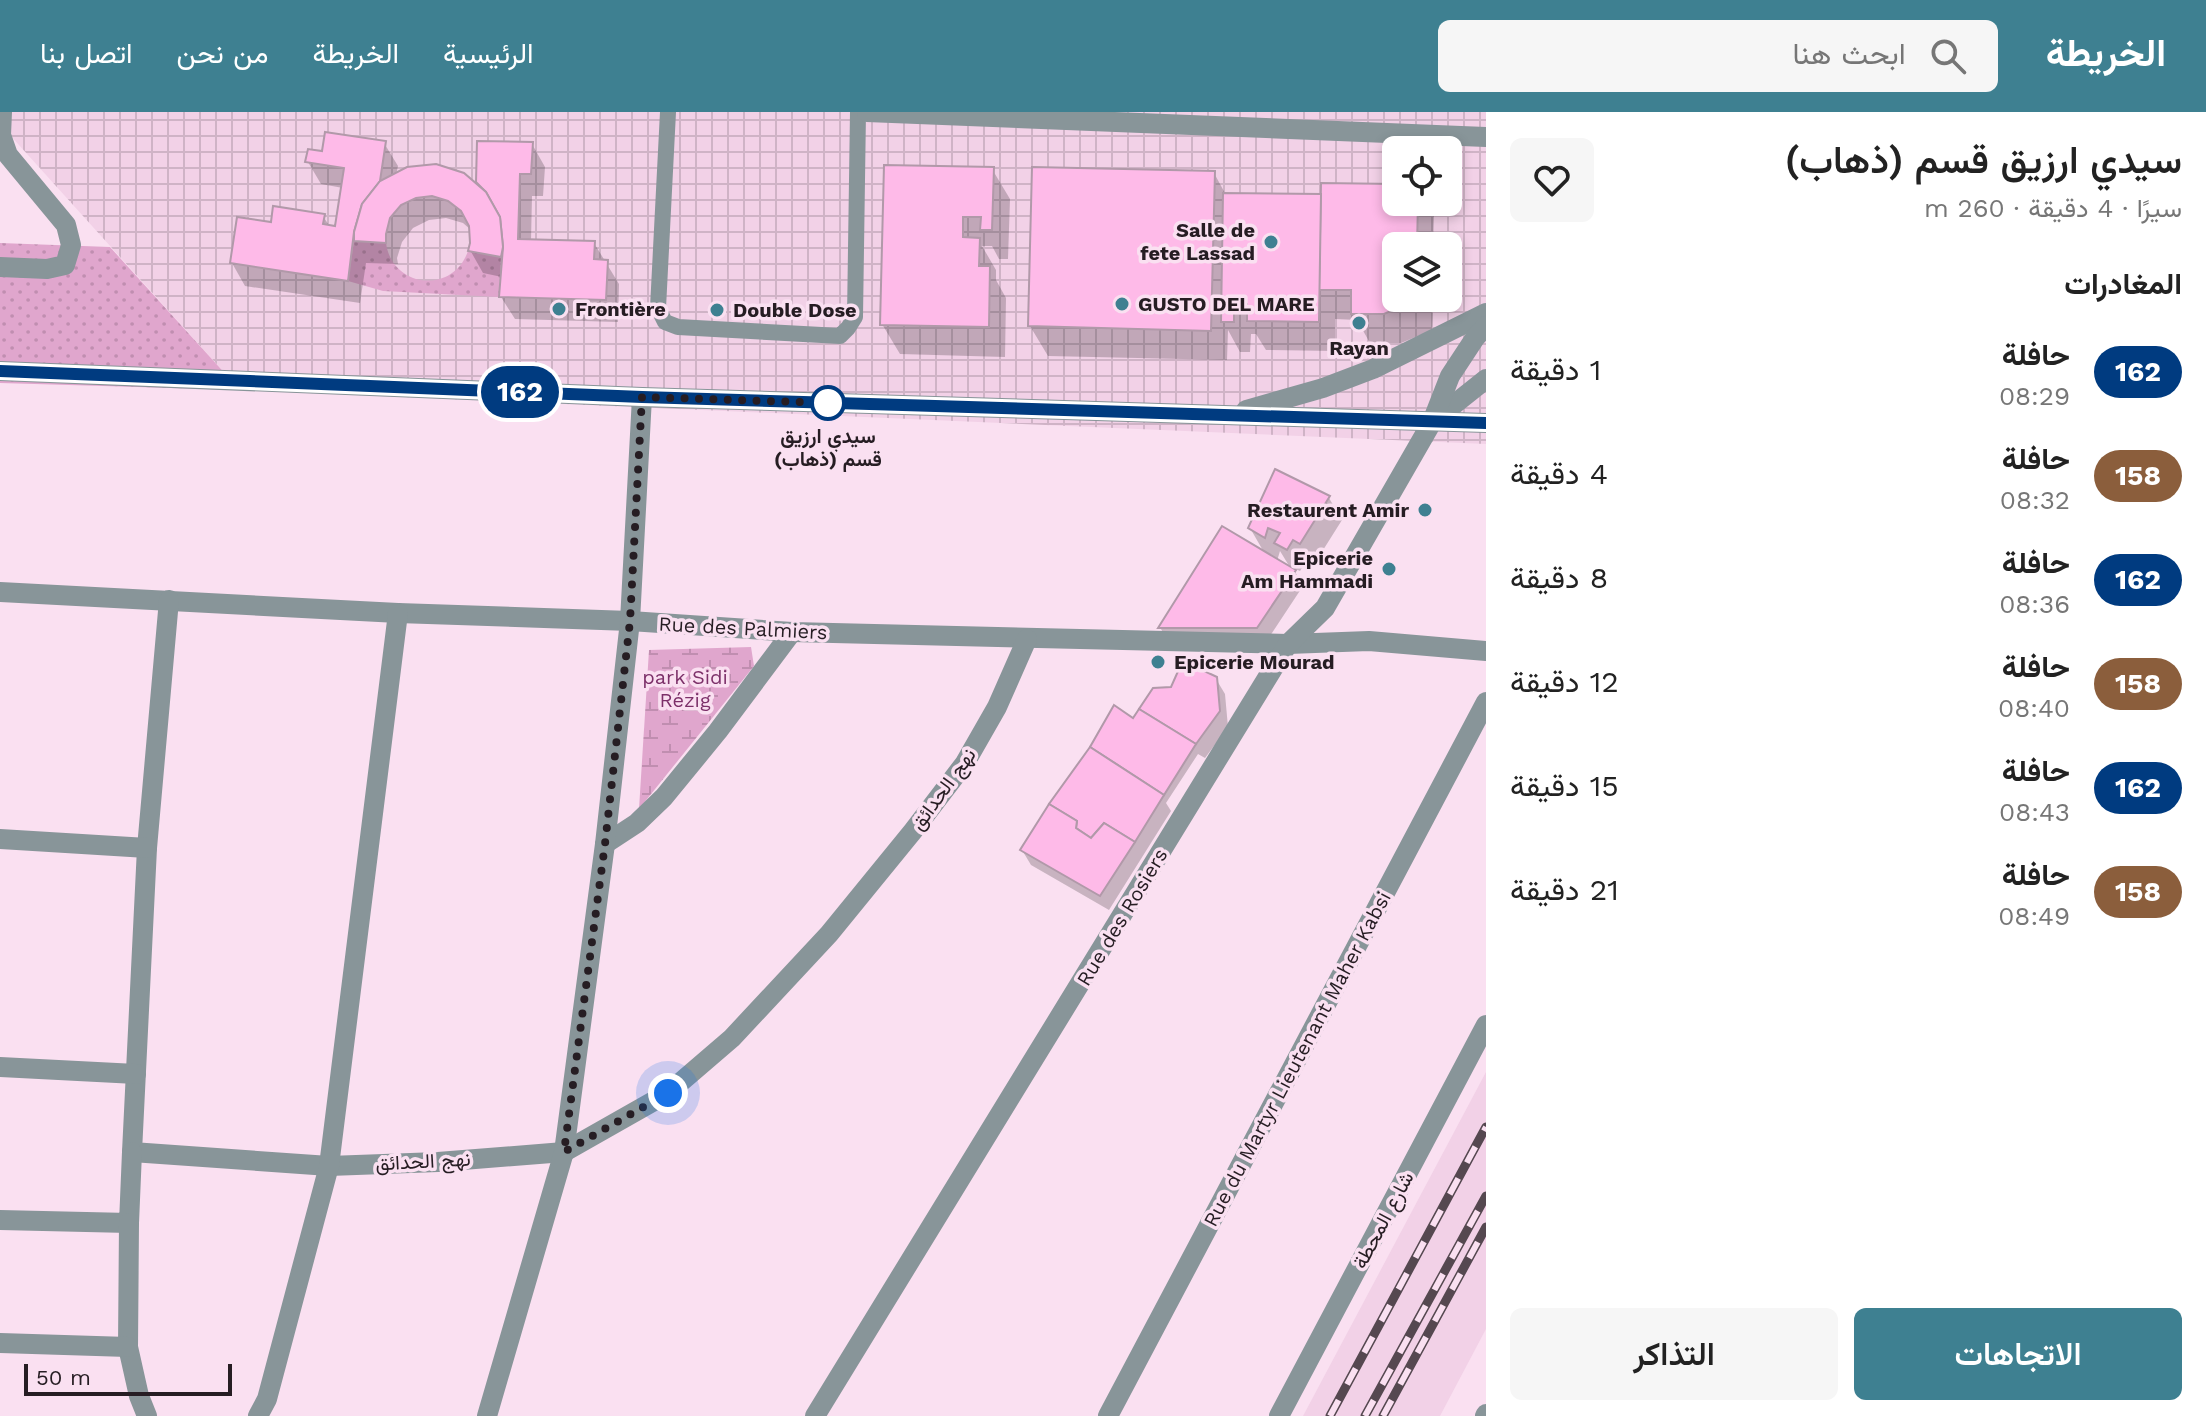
<!DOCTYPE html>
<html lang="ar">
<meta charset="utf-8">
<style>
:root{--surface:#fff;--page:#f6f6f6;--text:#222;--muted:#767676;--accent:#3e8091}
body{margin:0;font-family:"Work Sans",Vazirmatn,sans-serif;background:var(--page);color:var(--text);direction:rtl;height:100vh;display:flex;flex-direction:column;font-size:30px;white-space:nowrap}
*{box-sizing:border-box;margin:0}
p{font-size:26px;color:var(--muted)}
.icon{flex:none;width:44px;height:44px;fill:none;stroke:currentColor;stroke-width:2;stroke-linecap:round;stroke-linejoin:round}
.map{position:relative;flex:1;overflow:hidden;direction:ltr}
.drawer{display:flex;flex-direction:column;background:var(--surface);width:720px}
.drawer>*{flex:none}
.badge{padding:0 16px;border-radius:26px;font-size:28px;line-height:52px}
.tools{position:absolute;left:1382px;top:24px;display:grid;gap:16px}
.tools a{display:grid;place-items:center;width:80px;height:80px;border-radius:12px;background:var(--surface);box-shadow:0 4px 12px #0003;font-size:40px}
.scale{position:absolute;left:24px;bottom:20px;width:208px;box-sizing:border-box;padding-left:8px;border:4px solid #261d23;border-top:0;font-size:22px;line-height:28px;white-space:nowrap;color:#261d23;-webkit-text-stroke:6px #fae0f1;paint-order:stroke}
.you{position:absolute;width:40px;height:40px;margin:-20px;border:6px solid #fff;border-radius:50%;background:#1a73e8;box-shadow:0 0 0 12px #1a73e833}
.map>.badge{position:absolute;translate:-50% -50%;box-shadow:0 0 0 4px #fff}
h2{padding:0 24px;font-size:30px;line-height:72px}
.round{display:grid;place-items:center;flex:none;width:84px;height:84px;border-radius:12px;background:var(--page)}
.head{display:flex;align-items:center;justify-content:space-between;height:136px;padding:0 24px}
h1{font-size:38px;font-weight:600;line-height:60px}
.button{display:flex;gap:16px;margin-top:auto;padding:16px 24px}
.button a{flex:1;height:92px;border-radius:12px;background:var(--accent);color:#fff;font-size:32px;font-weight:600;line-height:92px;text-align:center}
.button a+a{background:var(--page);color:var(--text)}
ul{padding:0;list-style:none}
li{display:flex;align-items:center;gap:24px;height:104px;padding:0 24px}
li div{flex:1}
li b{display:block;font-size:30px}
li em{font-style:normal}
li .badge{min-width:88px;font-weight:700;text-align:center}
header{display:flex;align-items:center;gap:48px;box-sizing:border-box;height:112px;padding:0 40px;background:var(--accent);color:#fff}
header strong{font-size:38px}
nav{display:flex;gap:44px;margin-inline-start:auto;font-size:28px}
.search{width:560px;height:72px;background:var(--page);display:flex;align-items:center;gap:20px;box-sizing:border-box;padding:0 28px;border-radius:12px;color:var(--muted);font-size:30px}
main{display:flex;flex:1;min-height:0}
.map>svg:first-child{display:block}
</style>
<header>
<strong>الخريطة</strong>
<div class="search"><svg class="icon" aria-label="search" viewBox="0 0 24 24"><circle cx="10" cy="10" r="6"/><path d="M15 15l6 6"/></svg>ابحث هنا</div>
<nav><a>الرئيسية</a><a>الخريطة</a><a>من نحن</a><a>اتصل بنا</a></nav>
</header>
<main>
<section class="drawer">
<div class="head"><div><h1>سيدي ارزيق قسم (ذهاب)</h1><p>سيرًا · 4 دقيقة · 260 m</p></div><a class="round"><svg class="icon" aria-label="heart" viewBox="0 0 24 24"><path d="M12 20l-8-8c-3-5 5-10 8-4 3-6 11-1 8 4z"/></svg></a></div>
<h2>المغادرات</h2>
<ul>
<li><span class="badge" style="background:#003b80;color:#fff">162</span><div><b>حافلة</b><p>08:29</p></div><em>1 دقيقة</em></li>
<li><span class="badge" style="background:#8b5e3c;color:#fff">158</span><div><b>حافلة</b><p>08:32</p></div><em>4 دقيقة</em></li>
<li><span class="badge" style="background:#003b80;color:#fff">162</span><div><b>حافلة</b><p>08:36</p></div><em>8 دقيقة</em></li>
<li><span class="badge" style="background:#8b5e3c;color:#fff">158</span><div><b>حافلة</b><p>08:40</p></div><em>12 دقيقة</em></li>
<li><span class="badge" style="background:#003b80;color:#fff">162</span><div><b>حافلة</b><p>08:43</p></div><em>15 دقيقة</em></li>
<li><span class="badge" style="background:#8b5e3c;color:#fff">158</span><div><b>حافلة</b><p>08:49</p></div><em>21 دقيقة</em></li>
</ul>
<div class="button"><a>الاتجاهات</a><a>التذاكر</a></div>
</section>
<div class="map">
<svg width="1486" height="1304" viewBox="0 0 1486 1304">
<defs>
<pattern id="industrial-grid" width="8" height="8" patternUnits="userSpaceOnUse" patternTransform="scale(2)"><rect width="8" height="8" fill="#f2d1e7"/><path d="M0 4h8M4 0v8" fill="none" stroke="#cfb3c6"/></pattern>
<pattern id="grass-dots" width="8" height="8" patternUnits="userSpaceOnUse" patternTransform="scale(2)"><rect width="8" height="8" fill="#e0a6cd"/><path d="M2 2h.1M6 6h.1" fill="none" stroke="#c08eb0" stroke-width="1.8" stroke-linecap="round"/></pattern>
<pattern id="wetland-marsh" width="20" height="14" patternUnits="userSpaceOnUse" patternTransform="scale(2)"><rect width="20" height="14" fill="#e0a6cd"/><path d="M1 5h8M5 5V1M11 12h8M15 12V8" fill="none" stroke="#c08eb0"/></pattern>
</defs>
<rect width="100%" height="100%" fill="#fae0f1"/>
<path fill="#f2d1e7" d="M1486,960V1217L1440,1304H1303Z"/>
<path fill="url(#industrial-grid)" fill-rule="evenodd" d="M0,0H1486V332L240,278L0,12ZM1396,38H1448V90H1396ZM1396,134H1448V186H1396Z"/>
<g fill="url(#grass-dots)">
<path d="M354,129L386,131C392,176 453,183 468,139L501,145L499,185L383,179L348,169Z"/>
<path d="M0,131L110,135L240,278L0,271Z"/>
</g>
<path fill="url(#wetland-marsh)" d="M751,535L754,554L639,697L649,538Z"/>
<g fill="#0003" fill-rule="evenodd">
<path d="M384,31L398,54L396,63L478,73L479,31L532,32L545,55L543,84H532L531,129L594,131L619,172L618,210L515,207L501,185L502,165L483,161L470,138L471,118L463,111L446,106L429,108L413,116L402,130L397,146L398,152L366,151L360,191L245,174L232,151L272,112L323,104L330,115L337,116L343,76L321,72L308,50L324,41Z"/>
<path d="M992,57L1010,87L1008,147H999L992,134H982L996,158V168L1006,186L1005,245L900,242L882,212Z"/>
<path d="M1214,61L1226,83L1323,84L1396,74V90H1426L1434,104L1433,134H1396V186H1433L1432,218L1401,231H1370L1357,208L1335,207V239L1266,238L1256,222H1251L1250,240H1240L1228,218L1227,248L1048,244L1030,214Z"/>
<path d="M1329,386L1342,408L1313,454L1306,450L1300,459L1293,456L1303,474L1266,530L1169,531L1161,517L1223,417L1265,442L1250,416ZM1280,439L1291,457L1277,449Z"/>
<path d="M1216,567L1225,582L1228,615L1205,646L1198,642L1166,691L1171,699L1109,798L1031,753L1022,738L1134,609L1173,577Z"/>
</g>
<g fill="#febae8" stroke="#b199a9" stroke-width="2">
<path d="M325,20L386,29L380,69L362,92L354,120L348,169L230,151L237,105L271,110L273,94L325,102L323,112L335,114L344,56L305,50L308,37L322,39Z"/>
<path d="M477,29L533,30L531,62H520L518,127L595,129L594,147L608,148L606,188L499,185L503,135L500,105L486,80L476,70Z"/>
<path d="M436,52L464,61L486,80L500,105L503,135L501,145L468,139L470,131L469,114L461,99L448,89L432,84L416,86L401,93L390,106L386,122V131L354,129V120L362,92L380,69L407,55Z"/>
<path d="M884,53L994,55L992,118H980L981,105H963V125L980,126L979,154H990L989,215L880,213Z"/>
<path d="M1032,55L1215,59L1211,219L1028,214Z"/>
<path d="M1321,71L1396,72V90H1418L1417,134H1396V186H1416V188L1384,202H1351V178H1319Z"/>
<path d="M1223,81L1321,82L1319,210L1247,209V192H1234V210H1221Z"/>
<path d="M1275,357L1330,384L1300,432L1293,428L1287,438L1274,431L1280,421L1268,416L1265,426L1248,416Z"/>
<path d="M1222,414L1296,458L1257,516H1158Z"/>
<path d="M1179,557H1200L1217,565L1220,599L1196,632L1139,597L1153,576L1171,575Z"/>
<path d="M1114,593L1133,606L1139,597L1196,632L1164,683L1090,635Z"/>
<path d="M1090,635L1164,683L1135,730L1104,711L1091,726L1076,716L1077,709L1049,692Z"/>
<path d="M1049,692L1077,709L1076,716L1091,726L1104,711L1135,730L1100,784L1020,738Z"/>
</g>
<g fill="none" stroke-linecap="round" stroke-linejoin="round">
<path stroke="#889599" stroke-width="16" d="M668,0L658,196L665,210L678,215L840,224L848,216L855,205L858,0"/>
<g stroke="#889599" stroke-width="20">
<path d="M867,0L1486,25"/>
<path d="M0,155L47,157L65,153L71,133L66,113L8,43L1,23L2,0"/>
<path d="M0,259L642,285L1486,311"/>
<path d="M1246,298L1323,276L1373,257L1486,201"/>
<path d="M1432,310L1486,267"/>
<path d="M0,480L398,501L630,509L792,520L1288,532L1369,529L1486,539"/>
<path d="M169,488L147,736L132,1040L329,1054L438,1050L564,1040L668,981L732,926L829,822L913,719L965,651L997,595L1027,527"/>
<path d="M0,727L147,736"/>
<path d="M605,732L637,711L664,685L718,619L792,520"/>
<path d="M0,955L136,962"/>
<path d="M0,1108L129,1111L132,1040"/>
<path d="M129,1111L128,1235L139,1284L147,1304"/>
<path d="M0,1231L128,1235"/>
<path d="M258,1304L267,1287L329,1054L398,501"/>
<path d="M487,1304L564,1040L605,732L630,509L642,285"/>
<path d="M815,1304L1288,532L1325,496L1432,310L1450,264L1475,226L1486,214"/>
<path d="M1108,1304L1486,590"/>
<path d="M1279,1304L1486,913"/>
<path d="M1485,1304L1486,1302"/>
</g>
<defs>
<g id="rail">
<path d="M1330,1304L1486,1015"/>
<path d="M1365,1304L1486,1084"/>
<path d="M1383,1304L1486,1115"/>
</g>
</defs>
<use href="#rail" stroke="#554850" stroke-width="9"/>
<use href="#rail" stroke="#fae0f1" stroke-width="6" stroke-dasharray="18" stroke-linecap="butt"/>
</g>
<g fill="none" stroke-linecap="round" stroke-linejoin="round">
<defs>
<path id="line" d="M0,259L642,285L1486,311"/>
</defs>
<use href="#line" stroke="#fff" stroke-width="18"/>
<use href="#line" stroke="#003b80" stroke-width="12"/>
<path stroke="#261d23" stroke-width="8" stroke-dasharray="0 14.4" d="M668,981L564,1040L605,732L630,509L642,285L828,291"/>
</g>
<g fill="#3e8091" stroke="#fae0f1" stroke-width="3">
<circle cx="1271" cy="130" r="8"/>
<circle cx="1122" cy="192" r="8"/>
<circle cx="559" cy="197" r="8"/>
<circle cx="717" cy="198" r="8"/>
<circle cx="1359" cy="211" r="8"/>
<circle cx="1425" cy="398" r="8"/>
<circle cx="1389" cy="457" r="8"/>
<circle cx="1158" cy="550" r="8"/>
</g>
<circle fill="#fff" stroke="#003b80" stroke-width="4" cx="828" cy="291" r="16"/>
<g text-anchor="middle" dominant-baseline="central" stroke-width="7" stroke-linejoin="round" paint-order="stroke">
<g font-size="20" font-weight="bold" fill="#261d23" stroke="#fae0f1" text-anchor="start">
<text x="1255" y="118" text-anchor="end">Salle de<tspan x="1255" dy="23">fete Lassad</tspan></text>
<text x="1138" y="192">GUSTO DEL MARE</text>
<text x="575" y="197">Frontière</text>
<text x="733" y="198">Double Dose</text>
<text x="1359" y="236" text-anchor="middle">Rayan</text>
<text x="1409" y="398" text-anchor="end">Restaurent Amir</text>
<text x="1373" y="446" text-anchor="end">Epicerie<tspan x="1373" dy="23">Am Hammadi</tspan></text>
<text x="1174" y="550">Epicerie Mourad</text>
</g>
<g font-size="20" font-weight="bold" fill="#261d23" stroke="#fae0f1">
<text x="828" y="324">سيدي ارزيق<tspan x="828" dy="23">قسم (ذهاب)</tspan></text>
</g>
<g font-size="20" fill="#261d23" stroke="#fae0f1">
<text transform="translate(743 516) rotate(3)">Rue des Palmiers</text>
<text transform="translate(943 677) rotate(-54)">نهج الحدائق</text>
<text transform="translate(1122 805) rotate(-59)">Rue des Rosiers</text>
<text transform="translate(1297 947) rotate(-62)">Rue du Martyr Lieutenant Maher Kabsi</text>
<text transform="translate(423 1049) rotate(-3)">نهج الحدائق</text>
<text transform="translate(1383 1108) rotate(-62)">شارع المحطة</text>
</g>
<g font-size="20" fill="#7c3069" stroke="#fae0f1">
<text x="685" y="565">park Sidi<tspan x="685" dy="23">Rézig</tspan></text>
</g>
</g>
</svg>
<div class="tools">
<a><svg class="icon" aria-label="locate" viewBox="0 0 24 24"><circle cx="12" cy="12" r="6"/><path d="M12 2v4M12 18v4M2 12h4M18 12h4"/></svg></a>
<a><svg class="icon" aria-label="layers" viewBox="0 0 24 24"><path d="M12 4l9 5-9 5-9-5zM3 14l9 5 9-5"/></svg></a>
</div>
<div class="scale">50 m</div>
<div class="you" style="left:668px;top:981px"></div>
<b class="badge" style="left:520px;top:280px;background:#003b80;color:#fff">162</b>
</div>
</main>
